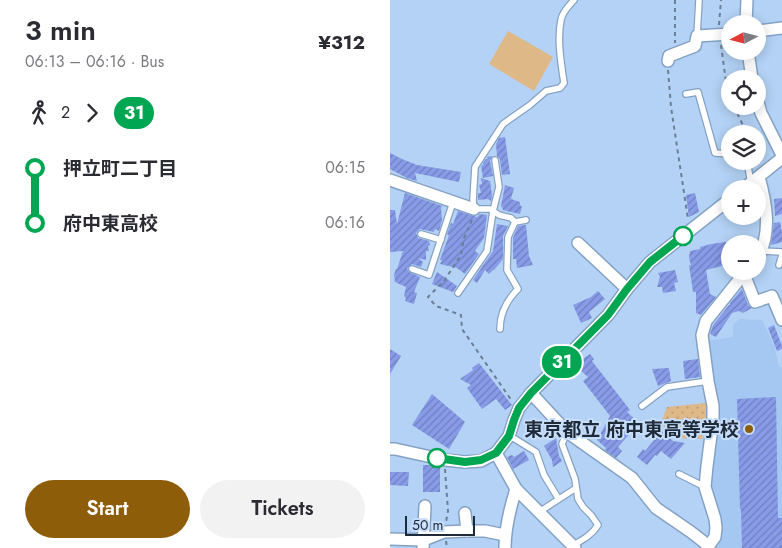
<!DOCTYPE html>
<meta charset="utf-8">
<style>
:root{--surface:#fff;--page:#f2f2f3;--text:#2b2b33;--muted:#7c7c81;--accent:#8e5d09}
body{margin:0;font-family:Jost,"Noto Sans JP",sans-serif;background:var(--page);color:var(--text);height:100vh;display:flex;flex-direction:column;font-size:19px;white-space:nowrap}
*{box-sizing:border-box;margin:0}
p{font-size:16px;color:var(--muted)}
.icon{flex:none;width:28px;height:28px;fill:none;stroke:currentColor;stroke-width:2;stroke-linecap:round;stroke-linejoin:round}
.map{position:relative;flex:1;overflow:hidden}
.sheet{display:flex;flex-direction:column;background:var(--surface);width:390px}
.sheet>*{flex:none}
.badge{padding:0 10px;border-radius:16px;font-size:18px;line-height:32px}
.needle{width:32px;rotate:263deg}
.fabs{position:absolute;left:331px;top:15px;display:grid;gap:10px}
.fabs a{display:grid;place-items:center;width:45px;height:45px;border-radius:50%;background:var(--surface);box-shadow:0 2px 12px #0003;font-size:25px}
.scale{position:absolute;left:15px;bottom:12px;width:70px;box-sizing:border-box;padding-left:5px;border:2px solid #1f2a38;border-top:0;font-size:14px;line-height:18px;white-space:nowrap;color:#1f2a38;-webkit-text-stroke:4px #c6defb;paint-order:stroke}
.map>.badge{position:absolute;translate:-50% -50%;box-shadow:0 0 0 2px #fff}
.legs{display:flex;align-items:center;gap:8px;height:55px;padding:0 25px;font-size:16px}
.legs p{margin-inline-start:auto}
.overview{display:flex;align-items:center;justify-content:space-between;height:85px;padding:0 25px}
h1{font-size:28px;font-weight:600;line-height:38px}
.cta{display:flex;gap:10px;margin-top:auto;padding:10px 25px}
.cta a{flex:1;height:58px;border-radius:30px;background:var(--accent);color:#fff;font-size:20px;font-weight:600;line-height:58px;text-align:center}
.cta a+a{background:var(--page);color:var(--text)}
ul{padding:0 25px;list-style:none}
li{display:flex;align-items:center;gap:18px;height:55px;font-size:19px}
li i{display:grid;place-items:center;width:8px;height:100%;margin:0 6px;background:currentColor}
li i::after{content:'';width:12px;height:12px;margin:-6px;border:4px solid;border-radius:50%;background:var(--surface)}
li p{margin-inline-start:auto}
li:first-child i{background:linear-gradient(#0000 50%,currentColor 0)}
li:last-child i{background:linear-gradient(currentColor 50%,#0000 0)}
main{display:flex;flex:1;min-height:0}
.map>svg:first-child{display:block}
</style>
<main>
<section class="sheet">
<div class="overview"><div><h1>3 min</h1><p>06:13 – 06:16 · Bus</p></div><b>¥312</b></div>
<div class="legs"><svg class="icon" aria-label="walk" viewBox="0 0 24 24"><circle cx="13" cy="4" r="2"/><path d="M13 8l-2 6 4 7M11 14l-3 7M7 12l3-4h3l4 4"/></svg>2<svg class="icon" aria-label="forward" viewBox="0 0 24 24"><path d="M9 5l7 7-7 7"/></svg><b class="badge" style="background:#00a651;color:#fff">31</b></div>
<ul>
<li><i style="color:#00a651"></i><b>押立町二丁目</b><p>06:15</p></li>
<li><i style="color:#00a651"></i><b>府中東高校</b><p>06:16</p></li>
</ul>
<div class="cta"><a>Start</a><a>Tickets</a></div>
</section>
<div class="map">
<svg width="392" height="548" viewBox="0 0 392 548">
<defs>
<pattern id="park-dots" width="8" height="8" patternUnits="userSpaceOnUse" patternTransform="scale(1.25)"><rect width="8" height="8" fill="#dfb887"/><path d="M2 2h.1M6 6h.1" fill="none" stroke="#bf9e75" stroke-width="1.8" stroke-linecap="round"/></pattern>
<pattern id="building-hatch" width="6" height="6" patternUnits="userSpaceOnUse" patternTransform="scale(1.25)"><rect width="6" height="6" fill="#889be8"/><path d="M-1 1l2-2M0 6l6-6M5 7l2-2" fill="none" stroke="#6f7fbd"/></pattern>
</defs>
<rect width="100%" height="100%" fill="#b3d2f5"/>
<path fill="#a5c8f2" d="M349,319L372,320L384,345L389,367H392V548H320L327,540L318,478L319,340H324L343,337V325Z"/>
<path fill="url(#park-dots)" d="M316,403L318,419L312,439L284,438L271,423L277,407Z"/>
<path fill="#dfb887" d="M118,31L163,57L144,91L99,64Z"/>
<g fill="url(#building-hatch)">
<path d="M115,137L120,174L112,175L110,159L107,156L106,144L109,138Z"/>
<path d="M0,153L12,159L27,165L71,172L69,182L25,173L27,181L17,178L0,169Z"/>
<path d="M102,156L100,161L103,176L93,178L91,166L93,165V163L96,159H98L97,157Z"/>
<path d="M91,178L100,181L102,195L101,201L98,199L88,200V193H91L89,185L92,184Z"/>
<path d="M115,185L124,188L121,199L130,202V205L132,207L130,214L113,210L112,207L111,206Z"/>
<path d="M15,193L52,206L51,208L52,220L49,231L45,229L44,232L30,229L26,233L28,238L39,241L40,245L38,246L39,251H36V260L28,258L33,262L31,267L22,264L17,268L19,272L30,277L24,292L27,293L24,304L15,301L16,298L14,296L16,287L5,282L4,275L6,269H7L13,251L0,252V210H5L7,224Z"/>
<path d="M305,193L309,212L299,217L296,195Z"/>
<path d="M392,198V214L385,216L384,199Z"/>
<path d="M68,211L87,217L90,214L97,215L94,238L85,251L89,254L75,274L67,268L50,264L52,260H50L59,235L57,234L61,223L63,224Z"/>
<path d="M390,222L392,232V242L381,245L384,223Z"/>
<path d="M107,224L118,226L113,236V259L104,270H103L99,274L95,270L87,283L83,280L103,251Z"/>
<path d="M136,225L139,256L143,265L127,268L126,259H123V238L128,226Z"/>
<path d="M336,242L340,254V264L316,270L320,294L326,297L311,315L306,313V292H303L299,265H301L299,258L300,251L310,249V247L321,244Z"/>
<path d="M285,270L288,282L284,283L286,291L273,293L272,287H267L270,277L268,273Z"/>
<path d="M47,272L67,286L63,292L42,284Z"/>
<path d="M352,289L358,305L362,308L353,313L349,311L342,313L326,337L320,334L323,325L339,305H340V303Z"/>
<path d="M208,291L215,299L199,312L202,318L191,323L183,305L201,297Z"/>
<path d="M384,325L392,346V349L387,351L378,328Z"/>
<path d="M0,349L11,356L0,374Z"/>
<path d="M200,354L204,359L202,361L240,410L237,412L249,423L228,447L232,451L226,458L215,450L216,448L207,440L220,416L193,381L198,377L184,365Z"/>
<path d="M308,359L310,377L295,379L293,361Z"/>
<path d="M89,363L122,405L115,410L106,399L92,409L77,388L81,385L70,379L83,370L82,368Z"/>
<path d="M279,368L281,381L268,386L262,369Z"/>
<path d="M42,394L75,422L59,449L22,425Z"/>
<path d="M386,397L388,518H392V548H352L351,509H350L347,399Z"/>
<path d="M270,429L283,441L295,443L281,459L271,451L267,456L265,455L257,465L247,457L253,449L255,451L265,439L262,437Z"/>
<path d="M166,438L169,456L172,461L163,467L162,460L154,446Z"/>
<path d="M134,451L139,460L123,469L117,457L122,455L124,457Z"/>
<path d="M33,465H41L50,466V492H33Z"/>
<path d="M0,472H19L18,486L0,485Z"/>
</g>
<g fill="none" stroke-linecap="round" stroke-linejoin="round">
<defs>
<g id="lane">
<path d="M307,36L309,0"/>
<path d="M296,94L308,92L325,153L340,154"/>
<path d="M351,161L358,167L361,183"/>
<path d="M136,220L125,222L121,218L109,215L100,209H84L83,200L85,167L113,124L140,105L156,91L170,88L174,83C171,63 167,39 171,20C172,12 179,6 184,0"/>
<path d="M31,234L51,240"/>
<path d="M371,251L392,252"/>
<path d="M389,265L392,255"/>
<path d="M22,269L39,275L63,202"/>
<path d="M68,293L97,251L103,211L109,187L105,160"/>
<path d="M110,329C110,313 117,300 128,289L117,270L118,237L125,222"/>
<path d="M252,406L277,387L318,381"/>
<path d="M177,432L172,444L185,479L188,499L193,507L201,515L208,525C202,535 192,540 182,546"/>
<path d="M119,436L125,439L146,452L154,475L168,498"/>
<path d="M289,474L315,487"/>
<path d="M149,512L186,488"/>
</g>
<g id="street">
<path d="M356,24L357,0"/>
<path d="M368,31L392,28"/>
<path d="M358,51L362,79"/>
<path d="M278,61L279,56L305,46L307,36L340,34"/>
<path d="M368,102L371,113L392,155"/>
<path d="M0,180L84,209"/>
<path d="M353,189L392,158"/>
<path d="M188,243L237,289"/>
<path d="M368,257C382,233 376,202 369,177"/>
<path d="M354,274L365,302L382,296L392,320"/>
<path d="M141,393L177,432L242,478L266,508L301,532L319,546"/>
<path d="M0,449H5L55,460L75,462L91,461L106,453L119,436L124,420L129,408L141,393L218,315L237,289L260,262L340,199"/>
<path d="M106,453L126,489C120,508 115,528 115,548"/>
<path d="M126,489L185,548"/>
<path d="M75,513L77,531"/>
<path d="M0,539L34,540L54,532L77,531H95L115,535"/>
<path d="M33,548L35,506"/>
<path d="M317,548L325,537L326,528L325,519L315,487L317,466L323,420V406L318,381L312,335L316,321L356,271"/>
</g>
</defs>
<use href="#lane" stroke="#85a2c4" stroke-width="8"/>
<use href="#street" stroke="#85a2c4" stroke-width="14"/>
<g stroke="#6a7f97" stroke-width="2" stroke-dasharray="4 4" stroke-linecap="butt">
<path d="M285,0V43"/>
<path d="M329,25L331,0"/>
<path d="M331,45L337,89L340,96"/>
<path d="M278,70L281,107L298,219"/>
<path d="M344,106L357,134"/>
<path d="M368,158L369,163"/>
<path d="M82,220L74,238L71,255L54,281L38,297L46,306L71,315L72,329L122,401"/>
<path d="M55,469L58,511L56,522"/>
<path d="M56,541L57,548"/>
</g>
<use href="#lane" stroke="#fff" stroke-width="5.5"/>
<use href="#street" stroke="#fff" stroke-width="11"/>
</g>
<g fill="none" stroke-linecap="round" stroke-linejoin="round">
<defs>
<path id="line-1" d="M47,458L75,462L91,460L106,453L119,436L124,420L129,408L141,393L218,315L237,289L260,262L293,236"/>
</defs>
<use href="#line-1" stroke="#fff" stroke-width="11"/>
<use href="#line-1" stroke="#00a651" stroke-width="8"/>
</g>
<g fill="#fff" stroke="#00a651" stroke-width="2.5">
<circle cx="293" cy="236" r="9"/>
<circle cx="47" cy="458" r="9"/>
</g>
<circle fill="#8e5d09" stroke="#c6defb" stroke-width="2" cx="359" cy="429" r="5"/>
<g text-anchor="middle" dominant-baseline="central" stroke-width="4" stroke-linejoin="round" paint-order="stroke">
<g font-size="19" font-weight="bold" fill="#1f2a38" stroke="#c6defb" text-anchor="end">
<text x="349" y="429">東京都立 府中東高等学校</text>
</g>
</g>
</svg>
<div class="fabs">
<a><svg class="needle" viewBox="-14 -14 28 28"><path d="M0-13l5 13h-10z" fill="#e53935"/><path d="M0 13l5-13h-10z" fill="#7c7c81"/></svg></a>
<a><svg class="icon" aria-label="locate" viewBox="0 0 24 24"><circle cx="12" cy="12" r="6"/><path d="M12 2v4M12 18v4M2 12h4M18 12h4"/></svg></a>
<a><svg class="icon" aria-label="layers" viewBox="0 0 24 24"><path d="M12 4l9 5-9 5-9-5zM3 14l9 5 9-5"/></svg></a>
<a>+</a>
<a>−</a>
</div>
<div class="scale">50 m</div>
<b class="badge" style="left:172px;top:362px;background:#00a651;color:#fff">31</b>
</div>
</main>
